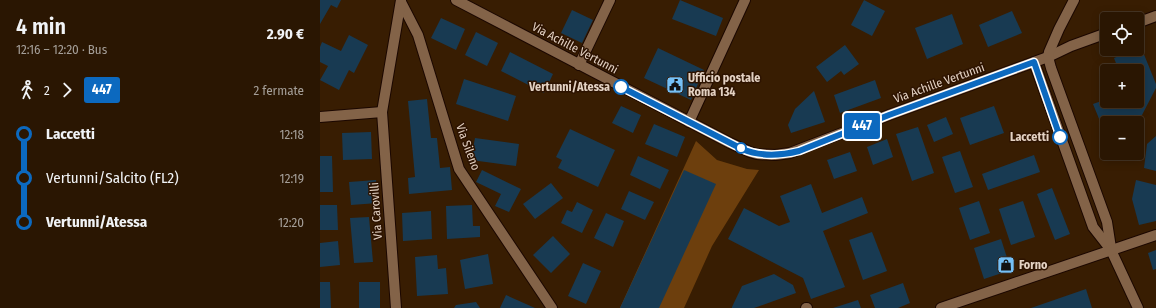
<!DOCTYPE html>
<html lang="it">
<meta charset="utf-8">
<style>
:root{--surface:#2a1602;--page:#321f0c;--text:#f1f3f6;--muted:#a59f99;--line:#463524}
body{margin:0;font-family:"Fira Sans Condensed",sans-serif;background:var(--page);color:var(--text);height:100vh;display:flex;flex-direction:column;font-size:15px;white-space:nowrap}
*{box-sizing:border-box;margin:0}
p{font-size:13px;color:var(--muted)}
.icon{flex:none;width:22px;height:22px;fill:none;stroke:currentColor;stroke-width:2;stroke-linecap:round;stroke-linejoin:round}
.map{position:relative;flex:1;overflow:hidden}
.panel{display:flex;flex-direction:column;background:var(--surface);width:320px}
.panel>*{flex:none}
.badge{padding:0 8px;border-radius:3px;font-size:14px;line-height:26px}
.tools{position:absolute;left:780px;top:12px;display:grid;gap:8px}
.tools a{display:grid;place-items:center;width:44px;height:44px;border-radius:4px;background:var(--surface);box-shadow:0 2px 10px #0003,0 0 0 1px var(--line);font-size:20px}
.map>.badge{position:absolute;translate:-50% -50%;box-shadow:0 0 0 2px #fff}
.legs{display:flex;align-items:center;gap:6px;height:44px;padding:0 16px;font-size:13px}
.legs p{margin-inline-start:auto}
.headline{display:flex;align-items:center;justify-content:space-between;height:68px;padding:0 16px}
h1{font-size:22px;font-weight:600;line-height:30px}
ul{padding:0 16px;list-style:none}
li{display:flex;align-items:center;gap:14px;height:44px;font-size:15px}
li i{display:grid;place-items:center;width:6px;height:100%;margin:0 5px;background:currentColor}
li i::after{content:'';width:10px;height:10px;margin:-5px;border:3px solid;border-radius:50%;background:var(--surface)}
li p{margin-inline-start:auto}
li:first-child i{background:linear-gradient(#0000 50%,currentColor 0)}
li:last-child i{background:linear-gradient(currentColor 50%,#0000 0)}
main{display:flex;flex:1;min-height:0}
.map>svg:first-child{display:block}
</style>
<main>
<section class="panel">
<div class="headline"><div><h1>4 min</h1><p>12:16 – 12:20 · Bus</p></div><b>2.90 €</b></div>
<div class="legs"><svg class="icon" aria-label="walk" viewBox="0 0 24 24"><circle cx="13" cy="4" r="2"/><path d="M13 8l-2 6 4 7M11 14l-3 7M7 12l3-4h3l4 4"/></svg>2<svg class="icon" aria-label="forward" viewBox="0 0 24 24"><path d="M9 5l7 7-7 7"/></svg><b class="badge" style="background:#0c69bf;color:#fff">447</b><p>2 fermate</p></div>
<ul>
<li><i style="color:#0c69bf"></i><b>Laccetti</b><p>12:18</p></li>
<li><i style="color:#0c69bf"></i><span>Vertunni/Salcito (FL2)</span><p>12:19</p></li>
<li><i style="color:#0c69bf"></i><b>Vertunni/Atessa</b><p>12:20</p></li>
</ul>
</section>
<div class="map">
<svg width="836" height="308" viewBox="0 0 836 308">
<rect width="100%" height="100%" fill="#381d02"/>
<path fill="#6d3f0d" d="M376,141L397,160L427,169L439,170L392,246L364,308H300Z"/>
<g fill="#183a52">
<path d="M0,0H21L17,8L11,5L0,24Z"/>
<path d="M360,0L403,18L396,36L352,19Z"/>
<path d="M544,0L565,11L552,36L531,25Z"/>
<path d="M252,10L273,20L262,43L241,33Z"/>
<path d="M692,11L702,33L668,47L659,25Z"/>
<path d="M632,14L643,44L607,59L595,28Z"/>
<path d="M121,18L145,29L136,50L111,38Z"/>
<path d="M156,32L178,43L167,66L145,55Z"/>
<path d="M29,35L48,45L34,73L29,70L19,90L0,80L8,66L0,62V47L2,42L21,51Z"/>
<path d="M525,45L539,64L524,75L521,71L507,82L496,67Z"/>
<path d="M821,47L836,84V88L822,115L803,123H787V130L784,131L773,104L787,99V101L793,102L817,101V71H799L794,58Z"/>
<path d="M338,48L384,70L371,100L324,78Z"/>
<path d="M190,52L233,74L224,93L181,71Z"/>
<path d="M144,79L196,96L188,121L136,104Z"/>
<path d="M555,80L561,98L520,113L514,95Z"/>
<path d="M494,91L505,122L471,133L468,125L475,109Z"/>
<path d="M107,99L111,138H117L120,168L130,167L132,190L89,194L88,178L95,177L88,101Z"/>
<path d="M301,106L321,115L313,133L292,123Z"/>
<path d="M674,106L684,133L650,145L640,118Z"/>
<path d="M626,117L633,134L614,142L607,125Z"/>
<path d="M334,124L365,137L357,157L325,144Z"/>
<path d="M598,127L614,173L592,181L576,134Z"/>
<path d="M250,129L295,150L278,187L238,168L242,160L236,157Z"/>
<path d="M51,132L52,159L23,160L22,133Z"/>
<path d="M836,136V171L824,168L827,144Z"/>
<path d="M155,138L199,144L196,166L151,160Z"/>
<path d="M567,139L573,157L553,165L547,147Z"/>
<path d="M640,151L653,187L635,193L622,157Z"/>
<path d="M530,152L537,171L514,179L507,160Z"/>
<path d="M714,155L720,172L668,190L662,174Z"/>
<path d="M0,156H12L13,192H0Z"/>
<path d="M318,156L349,170L340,189L310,175Z"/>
<path d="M162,170L201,189L189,212L175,206L181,194L156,182Z"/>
<path d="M364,170L396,184L339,308H300Z"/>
<path d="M56,180L58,203L31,205L29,182Z"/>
<path d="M816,180L836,185V221L819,225L812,199Z"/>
<path d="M231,183L243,198L215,219L203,204Z"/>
<path d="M491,184L502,213L542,197L548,213L503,231L525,287L491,299L483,278L408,239L424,208L459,226L470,222L460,196Z"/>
<path d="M732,188L750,234L735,240L717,194Z"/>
<path d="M309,191L334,202L325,220L301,209Z"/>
<path d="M659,201L670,233L650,240L639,208Z"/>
<path d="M703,201L715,237L691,245L679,209Z"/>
<path d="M257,202L273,210L262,233L241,223L247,210L252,212Z"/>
<path d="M0,205H17L18,230H0Z"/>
<path d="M152,205L153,226H160V237L127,239L126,206Z"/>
<path d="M111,211L112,239L83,241L82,213Z"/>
<path d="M286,213L304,221L293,247L274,238Z"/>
<path d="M49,217L53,262L34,263L30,218Z"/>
<path d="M552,232L567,271L543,280L529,240Z"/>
<path d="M233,236L250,254L231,273L213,255Z"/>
<path d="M681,239L691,270L664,279L654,248Z"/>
<path d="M18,241L20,265L0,267V243Z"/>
<path d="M836,250V269L833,270L828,253Z"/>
<path d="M168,254L173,284L145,289L140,260Z"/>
<path d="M117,255L118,269L126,268L128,294L97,296L95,257Z"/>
<path d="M263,263L281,271L266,304L248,296Z"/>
<path d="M454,274L473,285L476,293L434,308H412V307L422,286Z"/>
<path d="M0,282H10L11,308H0Z"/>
<rect x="39" y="282" width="21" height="26"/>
<path d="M583,283L590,303L578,308H555L550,295Z"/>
<path d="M766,289L772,308H711Z"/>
<path d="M186,295L215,308H180Z"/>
<path d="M538,300L541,308H513Z"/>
<path d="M156,302L160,308H134L136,305Z"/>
</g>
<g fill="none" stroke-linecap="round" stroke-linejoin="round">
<defs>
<g id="minor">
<path d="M136,0L410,143L430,152L437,154L455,155L470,153L569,115L728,57L751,46L787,33"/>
<path d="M754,0L739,29L729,52L728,57L731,68L787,222L791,248"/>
<path d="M81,2L98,35L139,169L232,308"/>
<path d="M817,23L836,16"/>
<path d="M714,62L773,227L791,250L818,308"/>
<path d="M259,65L290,0"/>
<path d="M0,117L62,112"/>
<path d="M369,122L425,0"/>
<path d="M76,308L62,112L81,0"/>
<path d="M486,308H487"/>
<path d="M621,308L836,235"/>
</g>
</defs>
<use href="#minor" stroke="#1b0700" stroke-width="12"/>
<use href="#minor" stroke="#836348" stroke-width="10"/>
</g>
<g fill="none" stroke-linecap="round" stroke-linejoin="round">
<defs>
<path id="line-1" d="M301,87L422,149C441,157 459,156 479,151L569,115L714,62L740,137"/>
</defs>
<use href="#line-1" stroke="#fff" stroke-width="9"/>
<use href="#line-1" stroke="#0c69bf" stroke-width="6"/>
</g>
<defs>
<symbol id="civic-square" viewBox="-11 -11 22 22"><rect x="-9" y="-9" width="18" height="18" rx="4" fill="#75c0f6" stroke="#2d1300"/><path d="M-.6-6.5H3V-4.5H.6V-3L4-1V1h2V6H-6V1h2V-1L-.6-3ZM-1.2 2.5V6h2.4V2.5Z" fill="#111"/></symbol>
<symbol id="shop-square" viewBox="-11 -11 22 22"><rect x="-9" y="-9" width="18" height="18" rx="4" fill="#75c0f6" stroke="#2d1300"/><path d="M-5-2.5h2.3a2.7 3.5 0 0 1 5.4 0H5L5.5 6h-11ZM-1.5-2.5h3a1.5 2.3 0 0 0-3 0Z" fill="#111"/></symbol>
</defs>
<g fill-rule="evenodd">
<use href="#civic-square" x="345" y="75" width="20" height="20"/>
<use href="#shop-square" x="676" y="255" width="20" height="20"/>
</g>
<g fill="#fff" stroke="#0c69bf" stroke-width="2">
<circle cx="301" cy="87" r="7"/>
<circle cx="740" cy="137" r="7"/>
<circle cx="421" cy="148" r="5"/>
</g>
<g text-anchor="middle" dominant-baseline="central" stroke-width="3" stroke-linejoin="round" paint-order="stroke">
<g font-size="12" fill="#e4d2c3" stroke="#2d1300">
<text transform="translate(255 48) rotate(28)">Via Achille Vertunni</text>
<text transform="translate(619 83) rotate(-20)">Via Achille Vertunni</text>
<text transform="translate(148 147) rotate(70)">Via Sileno</text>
<text transform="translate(56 211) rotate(-94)">Via Carovilli</text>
</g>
<g font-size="12" font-weight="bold" fill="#e4d2c3" stroke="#2d1300" text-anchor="start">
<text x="368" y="78">Ufficio postale<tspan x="368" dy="14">Roma 134</tspan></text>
<text x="699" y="265">Forno</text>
</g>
<g font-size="12" font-weight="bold" fill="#e4d2c3" stroke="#2d1300" text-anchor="end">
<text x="290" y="87">Vertunni/Atessa</text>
<text x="729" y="137">Laccetti</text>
</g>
</g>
</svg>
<div class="tools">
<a><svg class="icon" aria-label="locate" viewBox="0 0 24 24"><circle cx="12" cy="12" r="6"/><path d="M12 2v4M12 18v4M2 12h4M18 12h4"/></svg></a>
<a>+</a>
<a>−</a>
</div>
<b class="badge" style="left:542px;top:126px;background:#0c69bf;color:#fff">447</b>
</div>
</main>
